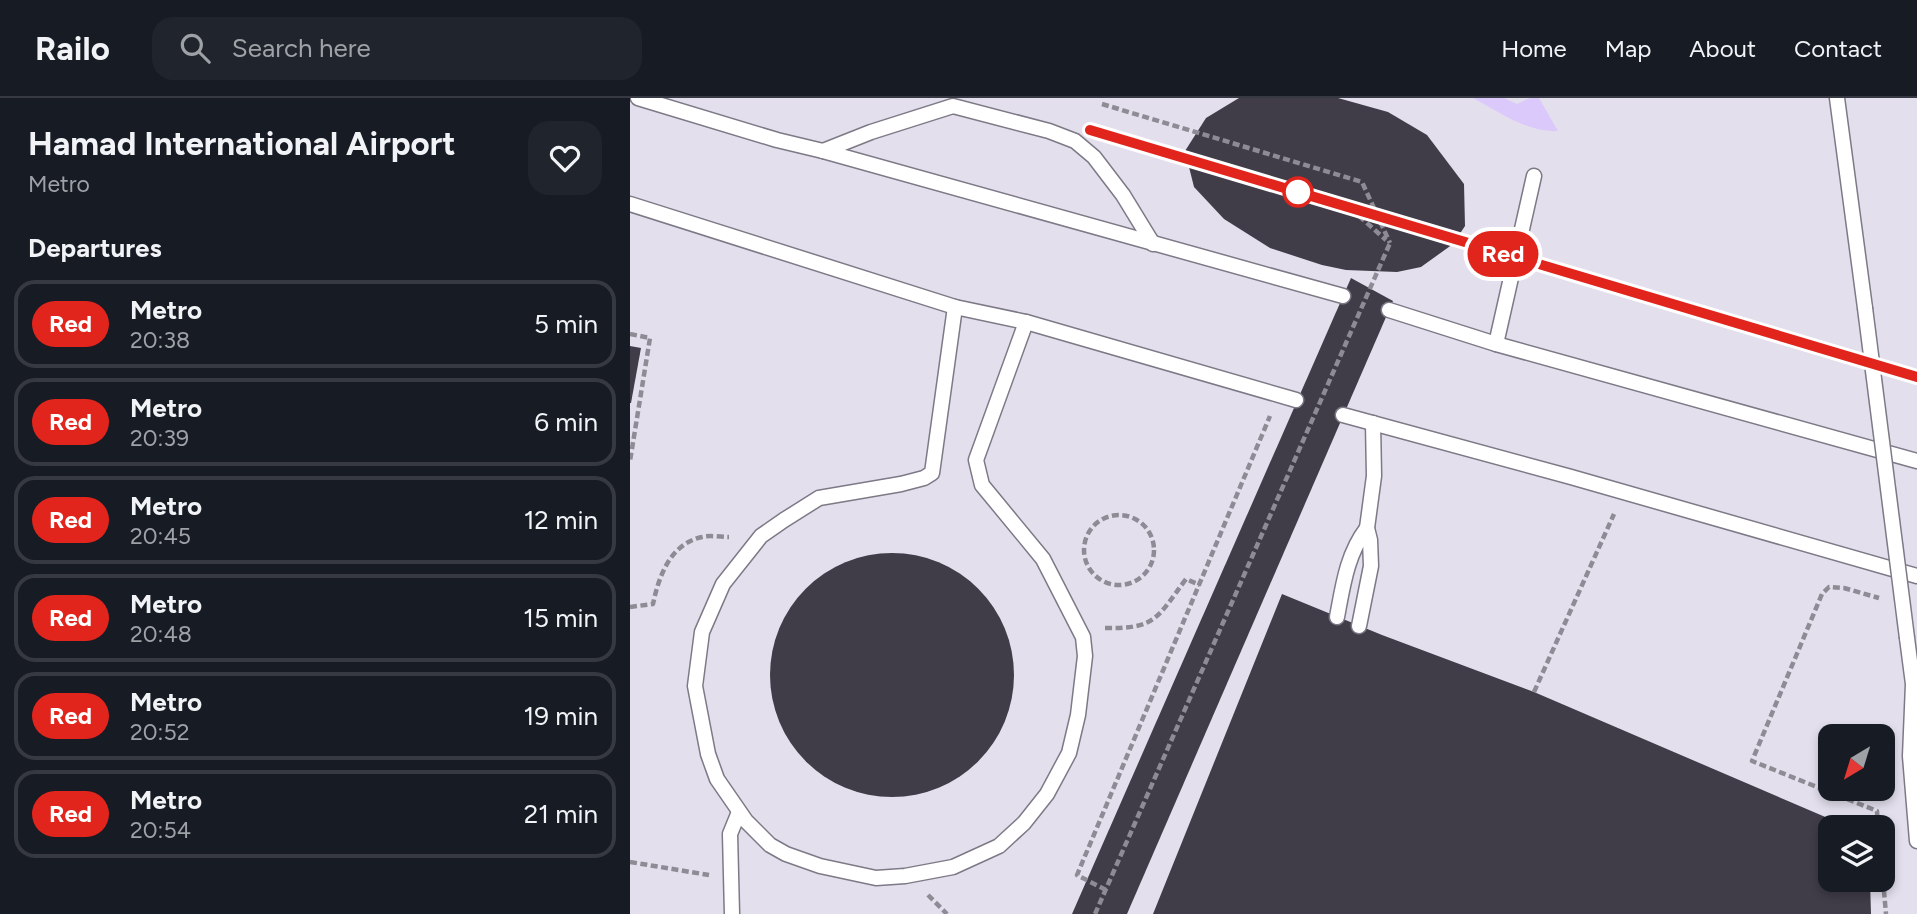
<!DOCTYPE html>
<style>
:root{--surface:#171b24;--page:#20242c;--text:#f1f3f6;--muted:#9ea1a6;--line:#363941}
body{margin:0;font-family:Figtree,sans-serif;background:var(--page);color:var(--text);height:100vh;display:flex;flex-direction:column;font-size:26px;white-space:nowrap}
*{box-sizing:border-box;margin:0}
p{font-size:23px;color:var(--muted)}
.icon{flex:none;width:38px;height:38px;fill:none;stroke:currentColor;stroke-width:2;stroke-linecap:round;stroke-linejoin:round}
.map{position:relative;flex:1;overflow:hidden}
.sheet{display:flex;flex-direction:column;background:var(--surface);width:630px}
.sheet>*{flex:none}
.badge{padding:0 14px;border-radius:23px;font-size:24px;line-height:46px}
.needle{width:46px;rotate:218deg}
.tools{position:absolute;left:1188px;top:626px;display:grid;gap:14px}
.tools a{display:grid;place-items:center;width:77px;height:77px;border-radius:14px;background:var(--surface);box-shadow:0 4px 10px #0003;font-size:35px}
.map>.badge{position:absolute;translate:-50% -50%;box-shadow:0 0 0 4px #fff}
h2{padding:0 28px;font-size:26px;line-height:63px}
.round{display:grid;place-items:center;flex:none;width:74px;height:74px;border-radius:21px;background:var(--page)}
.headline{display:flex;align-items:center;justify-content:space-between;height:119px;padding:0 28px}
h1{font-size:33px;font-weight:700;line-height:52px}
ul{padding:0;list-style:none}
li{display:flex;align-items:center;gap:21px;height:88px;margin:0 14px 10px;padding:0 14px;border:4px solid var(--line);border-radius:21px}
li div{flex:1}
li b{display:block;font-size:26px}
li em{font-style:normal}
li .badge{min-width:77px;font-weight:700;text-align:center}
header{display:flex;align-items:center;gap:42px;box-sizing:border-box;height:98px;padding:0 35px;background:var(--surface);border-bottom:2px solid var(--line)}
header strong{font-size:33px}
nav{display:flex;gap:38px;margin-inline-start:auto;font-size:24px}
.search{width:490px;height:63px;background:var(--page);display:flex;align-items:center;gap:18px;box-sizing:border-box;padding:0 24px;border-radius:21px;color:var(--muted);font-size:26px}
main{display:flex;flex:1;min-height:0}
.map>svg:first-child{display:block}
</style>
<header>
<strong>Railo</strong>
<div class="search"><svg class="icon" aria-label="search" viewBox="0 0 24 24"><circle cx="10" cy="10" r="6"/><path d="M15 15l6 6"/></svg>Search here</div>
<nav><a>Home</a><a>Map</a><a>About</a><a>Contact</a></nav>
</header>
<main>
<section class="sheet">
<div class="headline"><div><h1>Hamad International Airport</h1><p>Metro</p></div><a class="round"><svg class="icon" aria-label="heart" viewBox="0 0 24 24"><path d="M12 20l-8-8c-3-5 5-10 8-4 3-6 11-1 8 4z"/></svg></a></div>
<h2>Departures</h2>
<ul>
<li><span class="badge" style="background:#e2251c;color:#fff">Red</span><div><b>Metro</b><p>20:38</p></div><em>5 min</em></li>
<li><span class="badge" style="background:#e2251c;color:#fff">Red</span><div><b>Metro</b><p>20:39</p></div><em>6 min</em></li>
<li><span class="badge" style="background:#e2251c;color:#fff">Red</span><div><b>Metro</b><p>20:45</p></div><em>12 min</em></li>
<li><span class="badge" style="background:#e2251c;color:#fff">Red</span><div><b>Metro</b><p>20:48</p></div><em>15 min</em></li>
<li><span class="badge" style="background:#e2251c;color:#fff">Red</span><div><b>Metro</b><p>20:52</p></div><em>19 min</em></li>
<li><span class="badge" style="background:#e2251c;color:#fff">Red</span><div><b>Metro</b><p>20:54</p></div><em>21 min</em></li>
</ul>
</section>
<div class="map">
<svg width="1287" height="816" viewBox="0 0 1287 816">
<rect width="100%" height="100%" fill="#e4dfed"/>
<path fill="#dcc9fc" d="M843,0H874L887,6L900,0H909L928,33C898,35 869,14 843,0Z"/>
<g fill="#403c48">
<path d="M609,0H708L758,14L797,37L834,86L835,128L823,146L791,169L767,174L716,172L692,167L640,150L594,121L564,89L555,53L576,20Z"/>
<path d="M721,180L763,203L497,816H442Z"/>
<path d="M0,248L11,250L1,305H0Z"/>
<circle cx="262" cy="577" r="122"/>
<path d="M652,496L752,537L904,594L1221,730H1200V782H1240L1241,816H523Z"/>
</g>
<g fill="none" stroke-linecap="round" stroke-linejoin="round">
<defs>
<g id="service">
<path d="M8,0L147,42L193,53L713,198"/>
<path d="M1207,0L1235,210"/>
<path d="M193,53L241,34L323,8L419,33L445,43L464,59L493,97L523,146"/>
<path d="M0,106L325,209L396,224L666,302"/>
<path d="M325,209L302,375L294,380L271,386L189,400L154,422L131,438L93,486L72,534L65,588L78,656L87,681L116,723L140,747L156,756L190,768L246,780L275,778L323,769L369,748L394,725L417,696L439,655L448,617L455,558L453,539L413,461L352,387L346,362L396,224"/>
<path d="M759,212L866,246L1287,363"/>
<path d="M866,246L904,78"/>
<path d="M713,317L941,379L1287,478"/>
<path d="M707,519C713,487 717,456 737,430"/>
<path d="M729,528L741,468L740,442L737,430L744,378L743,325"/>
<path d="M1277,540L1283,586L1280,658L1287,743"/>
<path d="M102,816L100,736L109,714"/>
</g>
</defs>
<use href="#service" stroke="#7e7986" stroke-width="17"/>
<g stroke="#8f8b95" stroke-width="4.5" stroke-dasharray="7 3.5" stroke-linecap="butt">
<path d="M472,6L732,84L760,145"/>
<path d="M480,38L720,110L756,142"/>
<path d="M0,236L20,240L0,363"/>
<circle cx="489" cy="452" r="35"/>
<path d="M0,509L23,506C29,478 40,446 72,439C80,437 91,439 99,439"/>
<path d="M475,530C526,531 527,520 556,481L570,487"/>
<path d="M904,594L984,416"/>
<path d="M1248,730L1247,713L1122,663L1192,496L1199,489L1214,490L1249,500"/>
<path d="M0,764L79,777"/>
<path d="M1253,782L1256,816"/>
<path d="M476,792L447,777L640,318"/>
<path d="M298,797L317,816"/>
</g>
<use href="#service" stroke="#fff" stroke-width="14"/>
<defs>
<path id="service-bridge" d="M1235,210L1277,540"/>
</defs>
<use href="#service-bridge" stroke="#7e7986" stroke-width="17" stroke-linecap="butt"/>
<path stroke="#8f8b95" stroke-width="4.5" stroke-dasharray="7 3.5" stroke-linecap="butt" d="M465,816L760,145"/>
<use href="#service-bridge" stroke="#fff" stroke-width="14"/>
</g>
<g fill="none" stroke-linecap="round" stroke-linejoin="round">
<defs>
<path id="line" d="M460,32L1287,279"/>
</defs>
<use href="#line" stroke="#fff" stroke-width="16"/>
<use href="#line" stroke="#e2251c" stroke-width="10"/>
</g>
<circle fill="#fff" stroke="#e2251c" stroke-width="3.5" cx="668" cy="94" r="14"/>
</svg>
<div class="tools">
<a><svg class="needle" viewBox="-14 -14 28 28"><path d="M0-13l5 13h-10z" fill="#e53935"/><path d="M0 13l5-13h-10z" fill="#9ea1a6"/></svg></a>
<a><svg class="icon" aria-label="layers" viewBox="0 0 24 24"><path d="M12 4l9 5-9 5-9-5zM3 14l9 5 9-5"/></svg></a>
</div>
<b class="badge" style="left:873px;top:156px;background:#e2251c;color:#fff">Red</b>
</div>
</main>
